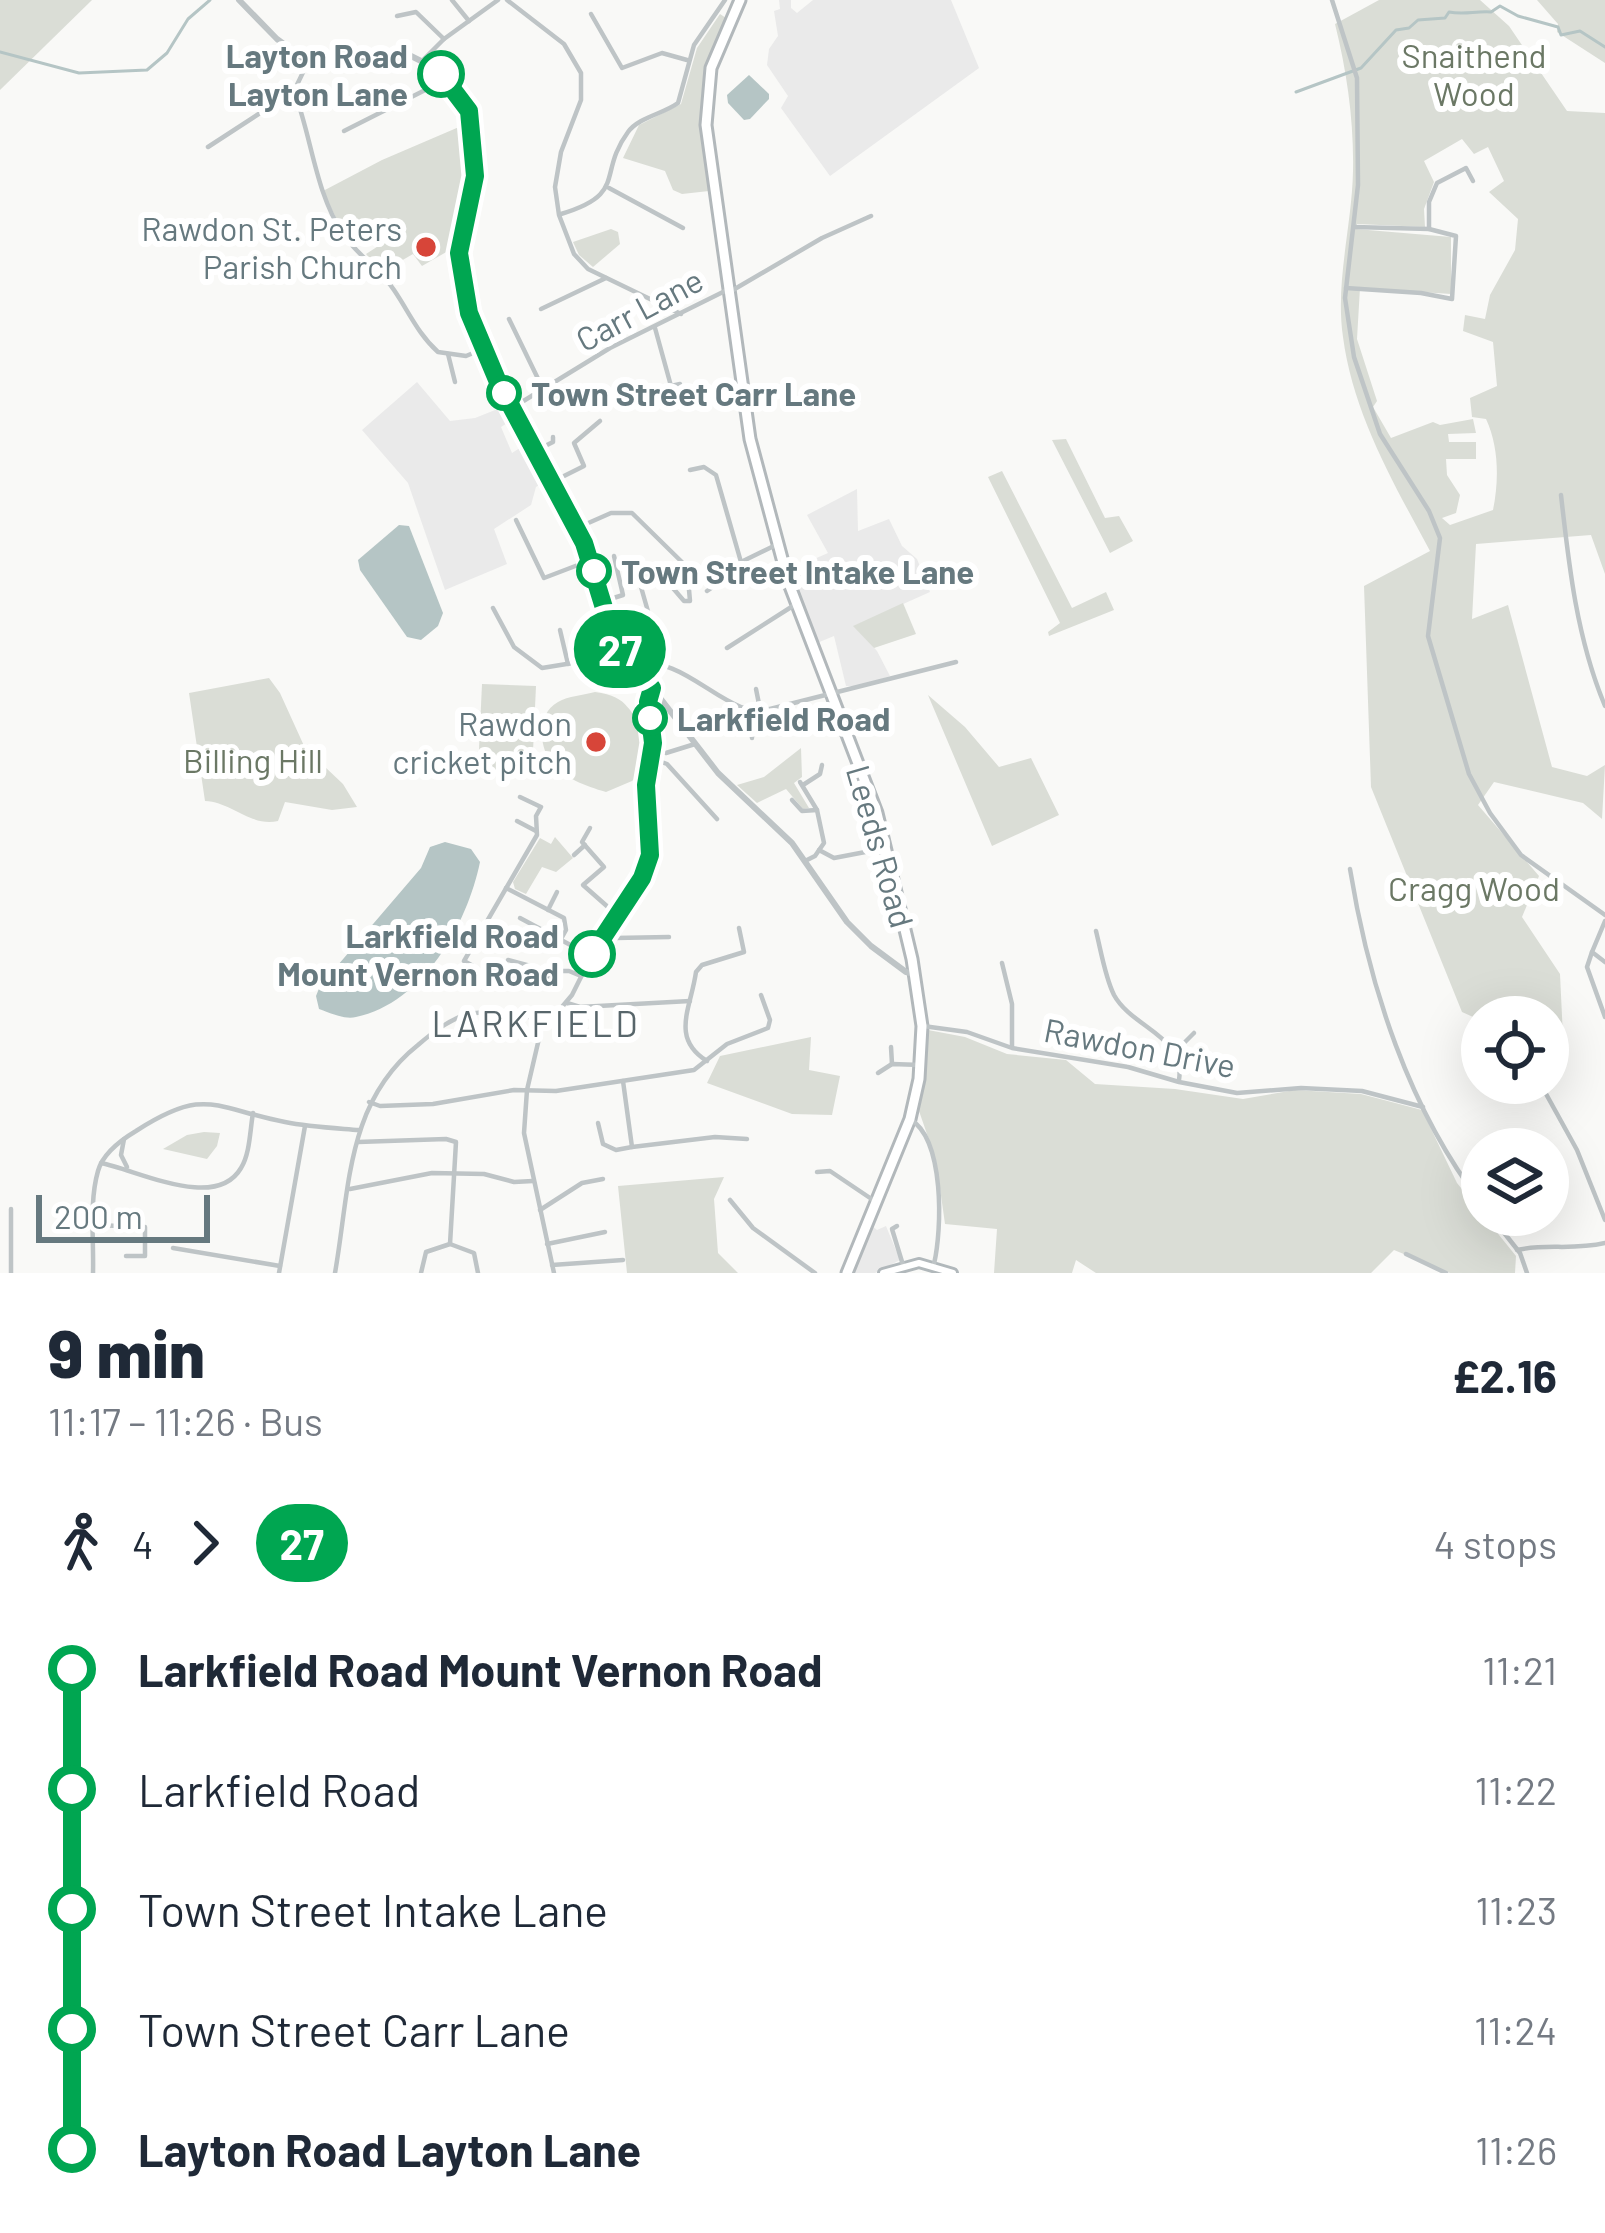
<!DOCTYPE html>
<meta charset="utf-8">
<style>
:root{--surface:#fff;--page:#f6f6f7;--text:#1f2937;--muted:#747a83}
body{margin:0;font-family:Barlow,sans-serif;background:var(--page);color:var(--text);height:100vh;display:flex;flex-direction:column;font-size:45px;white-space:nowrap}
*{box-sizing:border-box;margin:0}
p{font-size:39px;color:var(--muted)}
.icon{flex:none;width:66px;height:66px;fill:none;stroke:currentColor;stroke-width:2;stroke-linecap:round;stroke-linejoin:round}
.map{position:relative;height:1273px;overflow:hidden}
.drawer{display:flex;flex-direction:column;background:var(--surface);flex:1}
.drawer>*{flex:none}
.badge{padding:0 24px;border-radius:39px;font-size:42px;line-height:78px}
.fabs{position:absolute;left:1461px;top:996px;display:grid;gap:24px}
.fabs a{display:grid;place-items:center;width:108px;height:108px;border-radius:50%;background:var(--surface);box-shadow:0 12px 48px #0002;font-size:60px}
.scale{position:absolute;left:36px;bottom:30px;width:174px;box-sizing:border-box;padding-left:12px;border:6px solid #66797f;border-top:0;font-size:33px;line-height:42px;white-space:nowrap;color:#66797f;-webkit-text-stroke:9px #fff;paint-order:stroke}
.map>.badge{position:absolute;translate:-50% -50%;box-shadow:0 0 0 6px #fff}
.legs{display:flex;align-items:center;gap:18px;height:132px;padding:0 48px;font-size:39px}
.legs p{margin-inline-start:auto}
.overview{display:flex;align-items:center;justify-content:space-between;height:204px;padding:0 48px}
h1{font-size:66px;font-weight:800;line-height:90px}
ul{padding:0 48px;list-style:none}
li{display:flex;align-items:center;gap:42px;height:120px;font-size:45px}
li i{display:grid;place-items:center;width:18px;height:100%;margin:0 15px;background:currentColor}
li i::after{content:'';width:30px;height:30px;margin:-15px;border:9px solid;border-radius:50%;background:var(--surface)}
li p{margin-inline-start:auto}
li:first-child i{background:linear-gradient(#0000 50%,currentColor 0)}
li:last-child i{background:linear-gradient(currentColor 50%,#0000 0)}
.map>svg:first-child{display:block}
</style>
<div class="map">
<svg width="1605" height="1273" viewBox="0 0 1605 1273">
<rect width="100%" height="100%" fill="#f9f9f7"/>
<g fill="#eaeaea">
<path d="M779,0H791V8L797,13L813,0H951L979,68L830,176L781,108L788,96L767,65L769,49L778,36L774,11L780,9Z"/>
<path d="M417,382L450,421L475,418L505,406L509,422L501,427L512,453L526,444L546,481L536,487L531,505L494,529L507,564L445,590L408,483L362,430Z"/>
<path d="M857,489L858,531L889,519L902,546L917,559L930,592L854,626L877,651L890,676L861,686H846L834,636L817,643L789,565L796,567L828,553L807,515Z"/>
<path d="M872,1226L877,1230L886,1226L900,1260L875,1273H850Z"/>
</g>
<g fill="#daddd6" fill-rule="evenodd">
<path d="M0,0H92L0,90Z"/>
<path d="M1379,0H1480L1509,26L1567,111L1605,113V574L1591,535L1476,544L1472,619L1508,605L1552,767L1587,776L1605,765L1602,819L1583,803L1494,782L1478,805L1539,876L1522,917L1560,974L1564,1058L1548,1061V1017H1482V1021L1462,1012L1371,787L1364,586L1430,551C1394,484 1353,414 1343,337C1335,282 1352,226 1353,171C1354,122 1347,72 1335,24ZM1462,139L1474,154L1488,147L1504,181L1489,192L1518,219L1515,250L1490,295L1485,319L1465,315L1463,331L1493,342L1497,386L1470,398L1472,417L1486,419C1499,447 1499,480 1493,510L1450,525L1442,518L1456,513L1460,495L1447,475L1446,459H1476V442H1449L1448,434L1476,433L1473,419L1440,425L1433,422L1391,438L1373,407L1377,401L1357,339L1360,288L1451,294V237L1356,229L1357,224L1425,227L1424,209L1434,182L1424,161Z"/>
<path d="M1537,0H1605V63L1557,32L1558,24Z"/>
<path d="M720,14L726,18C699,76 700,129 709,191L682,194L673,190L665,171L623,158L639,125L681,104L697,48Z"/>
<path d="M466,124L471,172L455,247L422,266L413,254L382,272L366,254L383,243L367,224L344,235L323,191L382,160Z"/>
<path d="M611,229L618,232L620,244L593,267L579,255L573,242Z"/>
<path d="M1066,439L1105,518L1119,516L1133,541L1110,553L1052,440Z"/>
<path d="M1002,471L1072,608L1106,592L1114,610L1049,636L1048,632L1060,623L988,477Z"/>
<path d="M903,603L916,634L874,648L853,626Z"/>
<path d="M269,678L280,693L305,748L343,784L357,807L332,810L285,802L278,821C250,827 232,802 205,801L189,693Z"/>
<path d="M482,684L536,686L532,773L478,771Z"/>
<path d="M595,692C631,696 627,714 649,731L644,771L632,781L606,792C575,783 541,769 542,732C543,718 546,709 558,702C568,696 584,695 595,692Z"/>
<path d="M928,695L965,727L999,767L1031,758L1059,815L992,846Z"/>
<path d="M801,748L802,777L794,783L809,808L803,809L786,789L757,803L737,785L764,777Z"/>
<path d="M555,837L573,858L556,872L542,867L526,894L515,889L513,882L540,838L551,844Z"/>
<path d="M928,1030L965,1037L1007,1054L1066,1060L1095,1084L1175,1089L1243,1099L1295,1090L1361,1094L1422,1110L1457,1183L1516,1256L1515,1273H1450L1394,1250L1371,1273H1096L1076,1260L1072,1273H994L997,1229L945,1224L936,1160L919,1111Z"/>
<path d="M811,1037L809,1070L840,1076L832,1115L792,1114L707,1083L720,1056Z"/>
<path d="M204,1132L220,1133L217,1146L207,1159L163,1149L187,1135Z"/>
<path d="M724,1177L714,1199L718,1253L738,1273H627L618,1186Z"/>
</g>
<g fill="#b5c5c5">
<path d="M749,75L769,94V99L750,119L744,120L728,103L727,95Z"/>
<path d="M399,525L409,526L443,613L438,626L421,640L407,637L360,570L358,560Z"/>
<path d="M445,842L471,849L480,862C467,925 423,1003 356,1017C345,1020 330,1013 319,1009L316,996L320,986L421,868L430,847Z"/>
</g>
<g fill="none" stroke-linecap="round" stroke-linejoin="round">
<g stroke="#b5c5c5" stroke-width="3">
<path d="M0,52L79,73L147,70L167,53L188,19L210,0"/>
<path d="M1296,92L1361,68L1396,30L1409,28L1418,20L1445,18L1449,12C1464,15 1475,11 1491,12L1500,6L1518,16L1558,27L1561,35L1580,31L1605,47"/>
</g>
<defs>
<path id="secondary" d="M883,1273L919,1263L953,1273"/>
<path id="primary" d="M740,0L711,68L706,125L750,439L788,581L877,813L912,959L922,1026L919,1079L910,1119L847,1273"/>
</defs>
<use href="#secondary" stroke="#b1b8bb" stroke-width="12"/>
<use href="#primary" stroke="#b2b8bb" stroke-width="15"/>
<g stroke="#bec4c6" stroke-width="4.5">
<path d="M452,0L469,21"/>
<path d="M507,0L564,44L581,73V100L561,152L555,187L559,215L574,254L588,269L681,314"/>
<path d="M1332,0L1357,78L1358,185L1345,298L1354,357L1380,434L1429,511L1440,538L1428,636L1469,774L1490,813L1521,855L1605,915"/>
<path d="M591,14L622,68L662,53L687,60"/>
<path d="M397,16L416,12L444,39"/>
<path d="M423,60L444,39L498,0"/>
<path d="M308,62L294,91C312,138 315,192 343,234C358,256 380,269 394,290C409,312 418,334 438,352L466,356L483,349"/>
<path d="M344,131L447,79"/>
<path d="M208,147L294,91"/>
<path d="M609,188L683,228"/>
<path d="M561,214C628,194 597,174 628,132C639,117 663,114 678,103L694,45L725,0"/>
<path d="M1429,229V202L1437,183L1466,168L1473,181"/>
<path d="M1346,288L1421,293L1452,299L1456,236L1429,229L1354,227"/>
<path d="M733,290L822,238L871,216"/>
<path d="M541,309L606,278"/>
<path d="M509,319L543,389"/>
<path d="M655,328L671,386L680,384"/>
<path d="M448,354L455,382"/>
<path d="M512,408L610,348L727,290"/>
<path d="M535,451L553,442V437"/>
<path d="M690,470L704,467L716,475L741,562"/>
<path d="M552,482L584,466L574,443L600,421"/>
<path d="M1561,495C1569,567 1577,639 1605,706"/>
<path d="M516,520L544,578L591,560"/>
<path d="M577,528L611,513H632L687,567L690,601H684L672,587"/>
<path d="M707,591L736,571L741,562L776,545"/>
<path d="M604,601L623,595L614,556"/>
<path d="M493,608L514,647L542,668L591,660L618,645"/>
<path d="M560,630L568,664"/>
<path d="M727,648L796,604"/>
<path d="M622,651L651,622L639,580"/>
<path d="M633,664C675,656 706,693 741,707C749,710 760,709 770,709L956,662"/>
<path d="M756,689L760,709"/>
<path d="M751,709L752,738"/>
<path d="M666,753L695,744"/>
<path d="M651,758L667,764L717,819"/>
<path d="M800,782L817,810L824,843L815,856L805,861"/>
<path d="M803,785L820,774L822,765"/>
<path d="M792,800L802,811L817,810"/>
<path d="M517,821L536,831"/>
<path d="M590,828L582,842L604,867L583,885L617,915"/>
<path d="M819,850L834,858L881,849"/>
<path d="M574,855L585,845"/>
<path d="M1350,869C1369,986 1409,1110 1482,1204"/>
<path d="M506,888L564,918L566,930L561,939"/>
<path d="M548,910L557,892"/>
<path d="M520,918L591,956"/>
<path d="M1605,921L1592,952L1605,962"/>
<path d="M1096,931C1101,951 1105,977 1114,995C1132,1028 1186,1036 1179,1080"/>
<path d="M604,934L615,938L669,937"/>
<path d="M1592,952L1587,967L1605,1017"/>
<path d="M508,960L549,971"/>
<path d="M1002,963L1012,1004V1046"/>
<path d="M475,967L464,961L537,835L536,816L541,807L520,797"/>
<path d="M546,980L549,971H569L581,976"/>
<path d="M567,1003L580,1007L690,1001"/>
<path d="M544,1017L527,1090L524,1133L554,1273"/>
<path d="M923,1026L967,1032L1012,1048L1128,1067L1179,1082L1237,1093L1301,1088L1362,1091L1423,1107"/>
<path d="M891,1047L892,1064"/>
<path d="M1176,1051L1194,1033"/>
<path d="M707,1061C670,1038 691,1008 696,972L702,965L744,952L739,928"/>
<path d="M878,1073L892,1064L921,1065"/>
<path d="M623,1081L632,1147L715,1137L747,1139"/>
<path d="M1540,1083L1577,1150L1605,1220"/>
<path d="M369,1102L380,1106L433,1104L514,1090L556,1091L694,1070L727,1044L768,1028L770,1020L761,995"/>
<path d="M910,1119C945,1140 942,1230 934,1264"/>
<path d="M598,1123L603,1144L616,1150L632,1147"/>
<path d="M124,1139L121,1155L127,1167"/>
<path d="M358,1142L446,1139L456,1142L450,1244"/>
<path d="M101,1163C140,1171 216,1211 241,1168C250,1154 250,1130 253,1113"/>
<path d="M817,1172L830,1171L876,1202"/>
<path d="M350,1189L432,1173L484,1174L514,1182L533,1181"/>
<path d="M730,1200L753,1228L815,1273"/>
<path d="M540,1210L582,1183L603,1179"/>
<path d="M1490,1215L1520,1253L1527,1273"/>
<path d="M94,1225L145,1227V1256H126"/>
<path d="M897,1226L892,1229L903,1265"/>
<path d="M547,1244L605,1232"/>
<path d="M173,1248L280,1266"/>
<path d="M1517,1250C1547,1243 1571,1251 1605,1243"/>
<path d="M1406,1254L1446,1273"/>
<path d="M552,1265L623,1260"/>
<path d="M11,1273V1209"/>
<path d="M93,1273C94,1241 89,1202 98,1171C103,1153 121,1140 136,1131C206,1086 213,1108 285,1122C309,1127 334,1128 359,1130"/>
<path d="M279,1273L305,1126"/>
<path d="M335,1273C350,1188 346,1102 418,1045C432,1033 447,1021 465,1015C494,1006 527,1024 556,1014L572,995L599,941L648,865L651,845L647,785L653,743L648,699L652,689"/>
<path d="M421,1273L426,1252L450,1244L474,1253L478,1273"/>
</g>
<path stroke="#bec4c6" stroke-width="6" d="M239,0L277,39L308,62L344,64L405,53L435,68L459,93L469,111L475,176L460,240L469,313L498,382L584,543L613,637L718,773L792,843L847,922L871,946L906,972L915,974"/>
<use href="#secondary" stroke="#fff" stroke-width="6"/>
<use href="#primary" stroke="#fff" stroke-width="9"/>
</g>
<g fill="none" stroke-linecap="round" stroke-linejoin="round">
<defs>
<path id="line-1" d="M441,74L469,111L475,176L459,253L469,313L498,382L584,543L613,637L652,688L648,702L653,743L646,785L650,855L642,878L592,954"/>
</defs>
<use href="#line-1" stroke="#fff" stroke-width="27"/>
<use href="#line-1" stroke="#00a651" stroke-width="18"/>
</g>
<g fill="#fff" stroke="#00a651" stroke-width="6">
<circle cx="441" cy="74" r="21"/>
<circle cx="504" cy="393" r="15"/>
<circle cx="594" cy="571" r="15"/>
<circle cx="650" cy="718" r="15"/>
<circle cx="592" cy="954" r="21"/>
</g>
<g fill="#d74539" stroke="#fff" stroke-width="4.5">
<circle cx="426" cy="247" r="12"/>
<circle cx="596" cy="742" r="12"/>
</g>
<g text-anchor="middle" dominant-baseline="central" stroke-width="12" stroke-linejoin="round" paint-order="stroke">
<g font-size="33" font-weight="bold" fill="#66797f" stroke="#fff" text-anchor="start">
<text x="408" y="55" text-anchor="end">Layton Road<tspan x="408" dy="38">Layton Lane</tspan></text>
<text x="531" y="393">Town Street Carr Lane</text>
<text x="621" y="571">Town Street Intake Lane</text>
<text x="677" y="718">Larkfield Road</text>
<text x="559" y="935" text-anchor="end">Larkfield Road<tspan x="559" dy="38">Mount Vernon Road</tspan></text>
</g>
<g font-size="33" fill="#6b7865" stroke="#fff">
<text x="1474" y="55">Snaithend<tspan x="1474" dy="38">Wood</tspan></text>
<text x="253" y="760">Billing Hill</text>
<text x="1474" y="888">Cragg Wood</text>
</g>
<g font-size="33" fill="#66797f" stroke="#fff" text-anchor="end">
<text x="402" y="228">Rawdon St. Peters<tspan x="402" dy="38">Parish Church</tspan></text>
<text x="572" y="723">Rawdon<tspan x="572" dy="38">cricket pitch</tspan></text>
</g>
<g font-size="33" fill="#66797f" stroke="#fff">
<text transform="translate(639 309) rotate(-28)">Carr Lane</text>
<text transform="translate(881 846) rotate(74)">Leeds Road</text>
<text transform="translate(1140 1047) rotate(11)">Rawdon Drive</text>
</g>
<g font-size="36" letter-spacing="3" fill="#58666b" stroke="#fff">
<text x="536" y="1022">LARKFIELD</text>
</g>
</g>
</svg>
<div class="fabs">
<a><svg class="icon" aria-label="locate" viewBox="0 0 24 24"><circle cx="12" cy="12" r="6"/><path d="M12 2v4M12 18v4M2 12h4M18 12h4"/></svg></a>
<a><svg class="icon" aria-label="layers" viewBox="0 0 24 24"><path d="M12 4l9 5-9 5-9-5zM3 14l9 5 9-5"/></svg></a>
</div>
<div class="scale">200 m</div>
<b class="badge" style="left:620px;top:649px;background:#00a651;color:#fff">27</b>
</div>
<section class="drawer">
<div class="overview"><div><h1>9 min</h1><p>11:17 – 11:26 · Bus</p></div><b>£2.16</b></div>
<div class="legs"><svg class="icon" aria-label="walk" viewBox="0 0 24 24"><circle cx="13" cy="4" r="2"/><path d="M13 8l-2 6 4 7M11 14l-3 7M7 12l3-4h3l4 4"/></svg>4<svg class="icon" aria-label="forward" viewBox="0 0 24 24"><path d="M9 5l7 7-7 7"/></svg><b class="badge" style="background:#00a651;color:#fff">27</b><p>4 stops</p></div>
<ul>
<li><i style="color:#00a651"></i><b>Larkfield Road Mount Vernon Road</b><p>11:21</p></li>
<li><i style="color:#00a651"></i><span>Larkfield Road</span><p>11:22</p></li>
<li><i style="color:#00a651"></i><span>Town Street Intake Lane</span><p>11:23</p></li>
<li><i style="color:#00a651"></i><span>Town Street Carr Lane</span><p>11:24</p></li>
<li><i style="color:#00a651"></i><b>Layton Road Layton Lane</b><p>11:26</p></li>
</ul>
</section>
